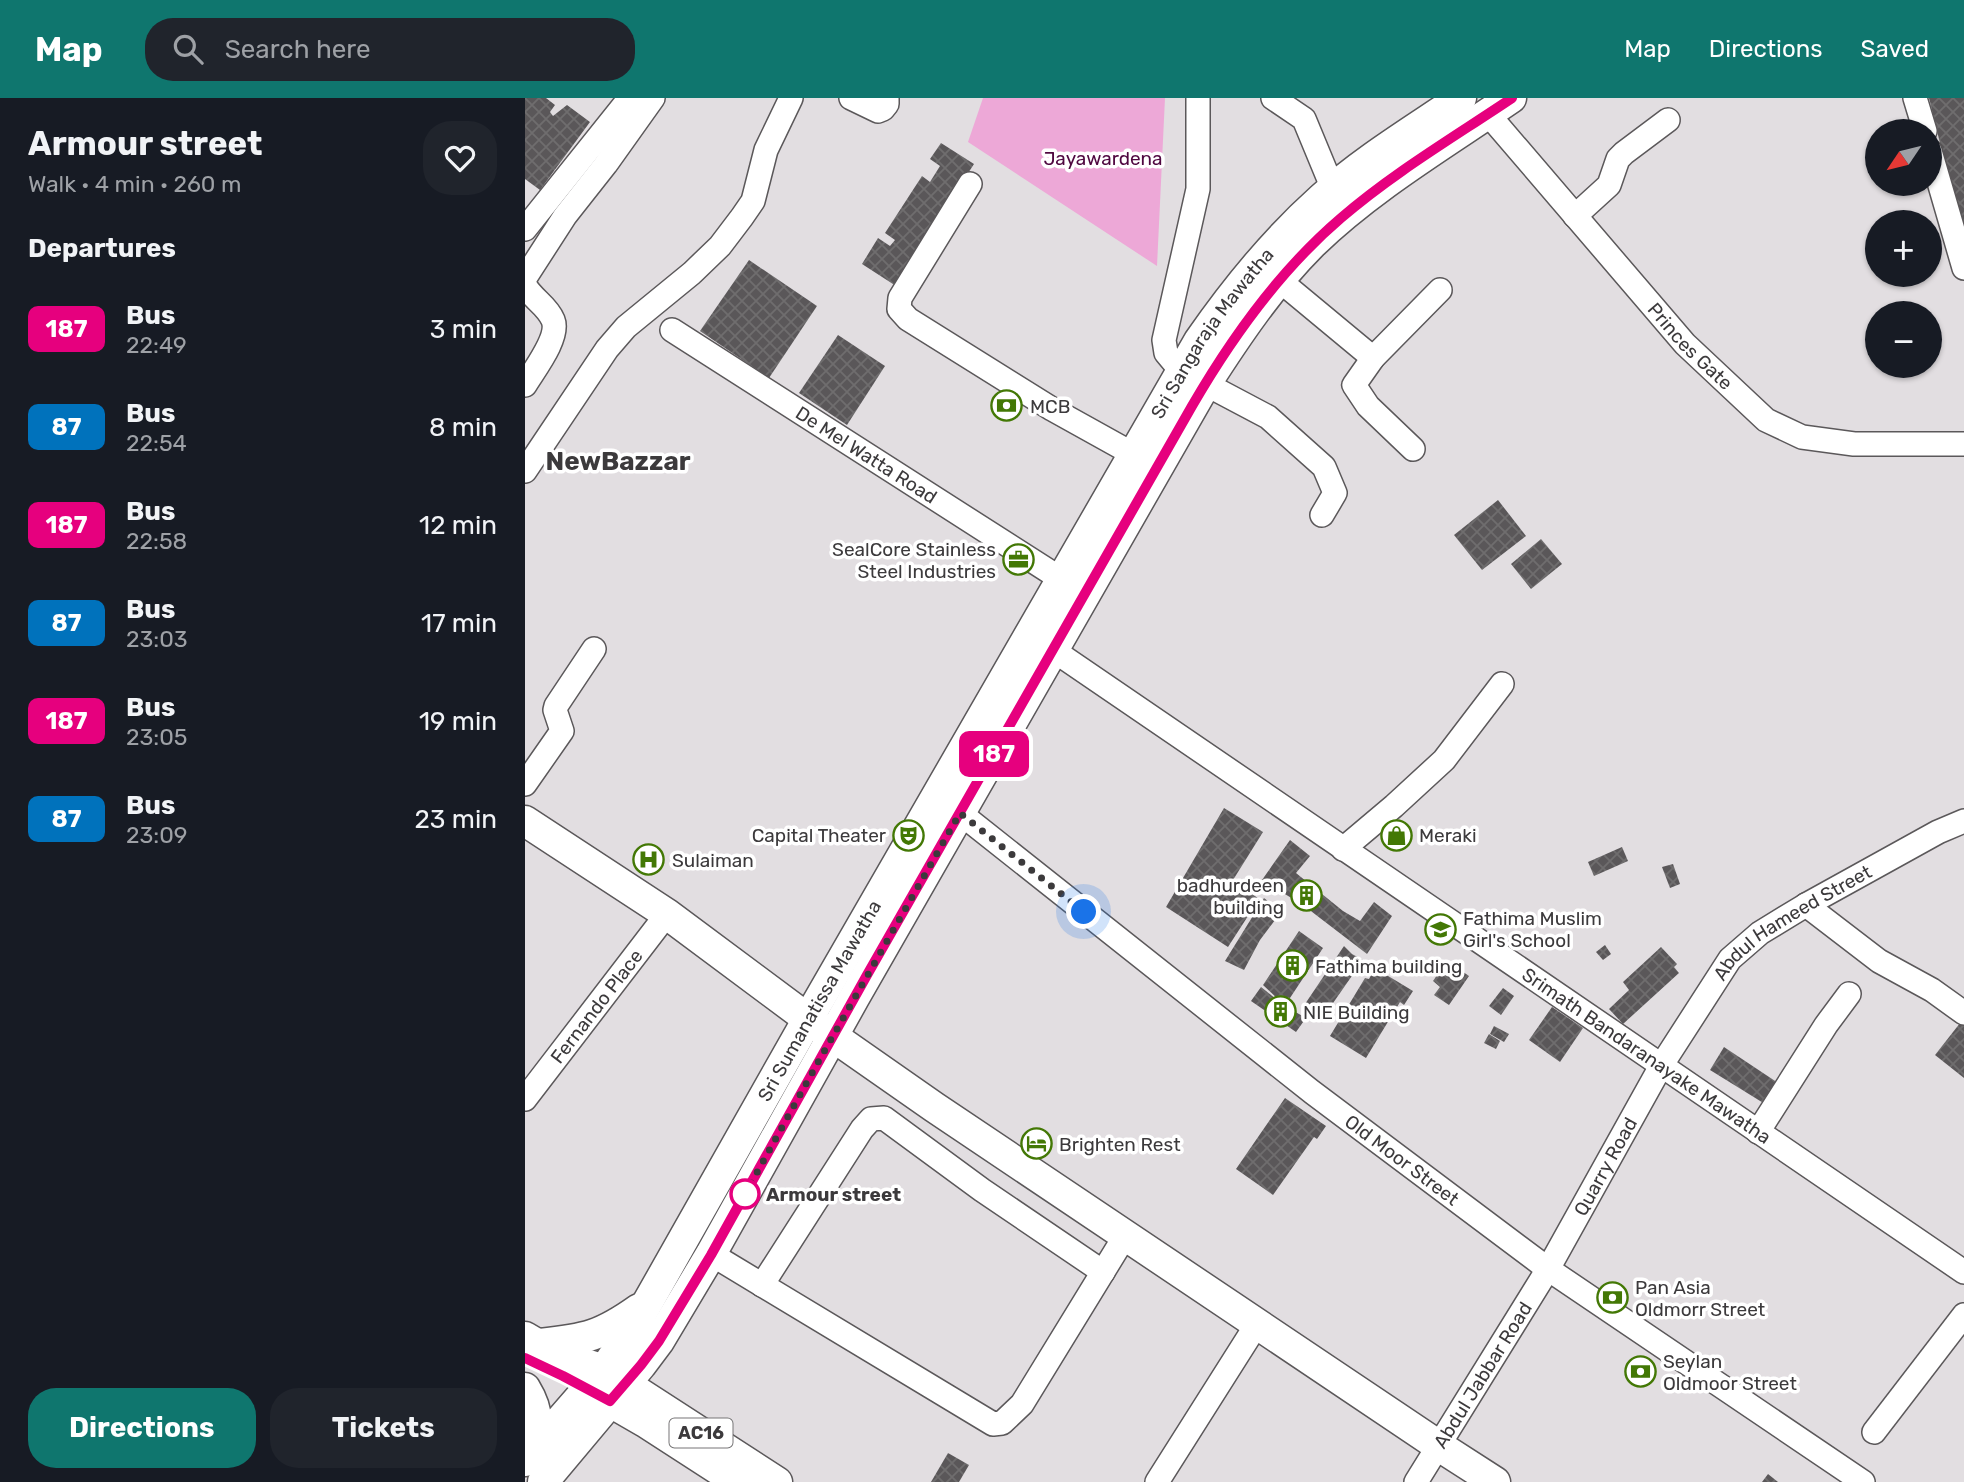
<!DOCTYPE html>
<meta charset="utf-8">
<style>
:root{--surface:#171b24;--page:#20242c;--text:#f1f3f6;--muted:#9ea1a6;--accent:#0f766e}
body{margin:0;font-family:Rubik,sans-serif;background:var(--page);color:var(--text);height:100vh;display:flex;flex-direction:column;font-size:26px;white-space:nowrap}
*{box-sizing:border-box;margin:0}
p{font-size:23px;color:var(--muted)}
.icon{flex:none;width:38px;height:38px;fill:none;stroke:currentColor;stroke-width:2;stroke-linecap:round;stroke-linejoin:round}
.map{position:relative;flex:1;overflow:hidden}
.sheet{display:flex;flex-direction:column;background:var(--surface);width:525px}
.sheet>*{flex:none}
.badge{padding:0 14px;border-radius:10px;font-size:24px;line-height:46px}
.needle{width:46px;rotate:235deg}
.fabs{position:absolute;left:1340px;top:21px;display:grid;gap:14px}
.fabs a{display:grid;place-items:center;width:77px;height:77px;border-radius:50%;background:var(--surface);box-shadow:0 2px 5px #0004;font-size:35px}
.you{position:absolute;width:35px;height:35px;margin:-18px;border:5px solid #fff;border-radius:50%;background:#1a73e8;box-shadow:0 0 0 10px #1a73e833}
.map>.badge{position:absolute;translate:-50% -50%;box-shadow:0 0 0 4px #fff}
h2{padding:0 28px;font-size:26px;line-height:63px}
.round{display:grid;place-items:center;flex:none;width:74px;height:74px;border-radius:28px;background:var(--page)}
.summary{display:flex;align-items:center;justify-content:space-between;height:119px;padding:0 28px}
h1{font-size:33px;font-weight:700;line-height:52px}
.button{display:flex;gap:14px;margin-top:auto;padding:14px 28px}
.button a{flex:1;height:80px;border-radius:28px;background:var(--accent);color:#fff;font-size:28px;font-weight:700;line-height:80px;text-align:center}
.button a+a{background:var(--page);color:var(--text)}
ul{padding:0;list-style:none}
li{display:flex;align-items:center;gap:21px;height:98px;padding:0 28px}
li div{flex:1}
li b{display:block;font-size:26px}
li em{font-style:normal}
li .badge{min-width:77px;font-weight:700;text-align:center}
header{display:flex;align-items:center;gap:42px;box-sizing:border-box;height:98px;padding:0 35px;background:var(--accent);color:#fff}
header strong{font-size:33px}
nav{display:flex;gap:38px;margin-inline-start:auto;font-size:24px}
.search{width:490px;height:63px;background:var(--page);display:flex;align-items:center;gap:18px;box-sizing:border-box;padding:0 24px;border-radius:28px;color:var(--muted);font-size:26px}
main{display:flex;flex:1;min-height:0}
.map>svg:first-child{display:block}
</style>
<header>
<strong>Map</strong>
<div class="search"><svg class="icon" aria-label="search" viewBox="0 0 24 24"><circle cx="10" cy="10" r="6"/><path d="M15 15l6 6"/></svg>Search here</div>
<nav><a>Map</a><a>Directions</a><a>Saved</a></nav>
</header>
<main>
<section class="sheet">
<div class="summary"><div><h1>Armour street</h1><p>Walk · 4 min · 260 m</p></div><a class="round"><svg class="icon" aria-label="heart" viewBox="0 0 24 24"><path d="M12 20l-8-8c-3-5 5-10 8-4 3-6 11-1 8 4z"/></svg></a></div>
<h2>Departures</h2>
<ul>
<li><span class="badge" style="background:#e6007e;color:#fff">187</span><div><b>Bus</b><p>22:49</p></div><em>3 min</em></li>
<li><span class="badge" style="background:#0072bc;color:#fff">87</span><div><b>Bus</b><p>22:54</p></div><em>8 min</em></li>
<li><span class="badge" style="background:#e6007e;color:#fff">187</span><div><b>Bus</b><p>22:58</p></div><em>12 min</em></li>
<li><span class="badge" style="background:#0072bc;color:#fff">87</span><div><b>Bus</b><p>23:03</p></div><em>17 min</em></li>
<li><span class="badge" style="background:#e6007e;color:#fff">187</span><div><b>Bus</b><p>23:05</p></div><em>19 min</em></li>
<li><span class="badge" style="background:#0072bc;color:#fff">87</span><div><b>Bus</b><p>23:09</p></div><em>23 min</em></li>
</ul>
<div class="button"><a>Directions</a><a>Tickets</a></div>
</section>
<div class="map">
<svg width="1439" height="1384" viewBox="0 0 1439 1384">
<defs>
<pattern id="building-cross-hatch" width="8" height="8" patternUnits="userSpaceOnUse" patternTransform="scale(1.75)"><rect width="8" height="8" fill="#5a5759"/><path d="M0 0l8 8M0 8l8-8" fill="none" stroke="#6f6d6e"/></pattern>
</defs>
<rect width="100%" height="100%" fill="#e2dee1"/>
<path fill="#eda8d7" d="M458,0H640L632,168L443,44Z"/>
<g fill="url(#building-cross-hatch)">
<path d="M0,0H21L30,7L25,14L28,18L42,7L65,24L15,92L0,81Z"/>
<path d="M1404,0H1439V140H1438Z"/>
<path d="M416,45L449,66L371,188L337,166L353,140L365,148L370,142L360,135L397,78L405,84L415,68L405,61Z"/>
<path d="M224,162L292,208L244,280L175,233Z"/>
<path d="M313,237L360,268L322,327L274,295Z"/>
<path d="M973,402L1001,438L957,472L929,437Z"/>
<path d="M1016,441L1037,466L1006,491L986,466Z"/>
<path d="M699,710L738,734L708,782L734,801L703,849L641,809Z"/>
<path d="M765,742L785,758L771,775L818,813L835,823L849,804L867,818L842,856L778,807L737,782Z"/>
<path d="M1097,749L1103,763L1069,778L1063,764Z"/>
<path d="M1148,766L1155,786L1145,790L1137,769Z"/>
<path d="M739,800L756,814L735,842L719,872L700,863Z"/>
<path d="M774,833L798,850L765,900L760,899L756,904L738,887Z"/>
<path d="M1080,847L1086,856L1078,862L1071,854Z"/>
<path d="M819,848L827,856L838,862L799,918L780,906Z"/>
<path d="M1136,849L1152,866L1149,869L1154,875L1098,926L1084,911L1104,892L1098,884Z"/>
<path d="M922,863L944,878L924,907L909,897L915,889L908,883Z"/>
<path d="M850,870L888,893L879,907L875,904L841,960L805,938L840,880L844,881Z"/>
<path d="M736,889L760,908L781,920L771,934L726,903Z"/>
<path d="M978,890L989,898L976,917L964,908Z"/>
<path d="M1027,909L1058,930L1035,964L1004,942Z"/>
<path d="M1439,920V980L1410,957Z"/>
<path d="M969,928L984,936L979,944L965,936Z"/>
<path d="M964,936L975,943L971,951L959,945Z"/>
<path d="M1199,949L1256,987L1240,1006L1185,972Z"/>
<path d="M760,1000L801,1028L792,1041L789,1039L748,1097L711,1071Z"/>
<path d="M423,1355L444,1367L434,1384H406Z"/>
<path d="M1243,1376L1253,1384H1237Z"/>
</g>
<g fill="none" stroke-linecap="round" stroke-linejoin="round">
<defs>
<g id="minor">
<path d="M326,0L353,13L358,11L362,6V0"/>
<path d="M673,0V91L639,242L641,255L656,273L743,319L799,369L810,395L797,417"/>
<path d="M748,0L779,21L808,91"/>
<path d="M1390,0L1400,33"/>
<path id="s1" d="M963,16L1160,246L1241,322L1277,339L1329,346H1439"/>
<path d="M1405,53L1439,170"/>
<path d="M445,86L375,200L374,211L383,221L527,311L608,356"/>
<path d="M1050,118L1084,87L1093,61L1099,55L1143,22"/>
<path d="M0,131L104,1"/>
<path d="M0,180L40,118L81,66L128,0"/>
<path d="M754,182L848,260"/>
<path d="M0,187C6,200 22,207 28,222C35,239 9,272 0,287"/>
<path id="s2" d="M147,232L536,481"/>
<path d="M888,351L843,308L829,287L848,260L915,192"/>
<path d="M0,373L82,251L101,229L167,175L195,148L217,119L228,103L241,52L266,0"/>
<path id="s3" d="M528,552L1439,1174"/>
<path d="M0,686L37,633L30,612L31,608L69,551"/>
<path id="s4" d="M435,715L787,994L1023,1171L1338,1384"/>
<path d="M818,751L869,708L919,662L977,586"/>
<path d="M1281,807L1354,863L1407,892L1439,915"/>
<path id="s5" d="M0,1001L142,816"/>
<path d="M1233,1034L1301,927L1324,896"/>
<path d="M186,1156L468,1326L477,1325L497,1306L600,1138"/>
<path d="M237,1187L337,1031L346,1021L359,1020L457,1092L578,1174"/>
<path d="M1349,1334L1439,1217"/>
<path d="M632,1384L732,1226"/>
<path id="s6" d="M891,1384L1023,1171L1136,968L1205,861L1235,835L1281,807L1413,734L1439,723"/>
</g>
<g id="major">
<path d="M0,723L142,816L283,921L409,1009L914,1348L970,1384"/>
<path d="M0,1239C24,1254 52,1263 79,1272L252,1384"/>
<path d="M15,1246C61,1241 76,1238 114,1211"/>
<path d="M0,1290C16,1316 13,1329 1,1356"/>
<path d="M68,1294L120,1324L213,1384"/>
<path id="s7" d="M0,1363L79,1272L111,1225L283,921L674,243C710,191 750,142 797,100C839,62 889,32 936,0"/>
<path d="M18,1384L116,1267L134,1243L186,1156L329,900L680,287C712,237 745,188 787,146C846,89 919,46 986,0"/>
</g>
</defs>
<use href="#minor" stroke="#5b585a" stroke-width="26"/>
<use href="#major" stroke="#5b585a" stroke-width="33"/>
<use href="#minor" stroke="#fff" stroke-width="23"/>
<use href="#major" stroke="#fff" stroke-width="30"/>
</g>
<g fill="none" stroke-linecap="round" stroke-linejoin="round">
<defs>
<path id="line" d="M0,1260L38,1278L85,1303L116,1267L134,1243L186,1157L342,877L667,308C707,239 755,172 816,120C868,75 929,39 987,0"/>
</defs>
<use href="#line" stroke="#fff" stroke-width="16"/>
<use href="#line" stroke="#e6007e" stroke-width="10"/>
<path stroke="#3c3a3c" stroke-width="7" stroke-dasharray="0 12.6" d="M220,1096L296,959L435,715L559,814"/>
</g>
<defs>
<symbol id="bank-ring" viewBox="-11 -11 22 22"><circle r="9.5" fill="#fff" stroke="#437805" stroke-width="1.5"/><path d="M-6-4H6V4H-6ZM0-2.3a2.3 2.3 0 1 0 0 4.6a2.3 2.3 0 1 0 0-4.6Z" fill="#437805"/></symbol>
<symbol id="office-ring" viewBox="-11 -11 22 22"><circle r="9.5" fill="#fff" stroke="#437805" stroke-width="1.5"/><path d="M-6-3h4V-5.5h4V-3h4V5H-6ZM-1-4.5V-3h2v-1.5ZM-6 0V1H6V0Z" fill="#437805"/></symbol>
<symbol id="theatre-ring" viewBox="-11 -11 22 22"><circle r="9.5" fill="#fff" stroke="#437805" stroke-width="1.5"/><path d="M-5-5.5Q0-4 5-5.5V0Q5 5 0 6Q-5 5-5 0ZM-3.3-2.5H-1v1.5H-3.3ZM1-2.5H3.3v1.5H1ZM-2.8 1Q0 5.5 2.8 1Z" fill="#437805"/></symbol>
<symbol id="shop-ring" viewBox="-11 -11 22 22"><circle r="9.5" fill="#fff" stroke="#437805" stroke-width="1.5"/><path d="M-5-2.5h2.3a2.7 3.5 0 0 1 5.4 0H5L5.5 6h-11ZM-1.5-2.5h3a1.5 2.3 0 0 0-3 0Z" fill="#437805"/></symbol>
<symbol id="hospital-ring" viewBox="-11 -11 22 22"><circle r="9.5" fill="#fff" stroke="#437805" stroke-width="1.5"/><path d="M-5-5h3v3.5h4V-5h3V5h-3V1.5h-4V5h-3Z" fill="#437805"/></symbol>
<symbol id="building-ring" viewBox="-11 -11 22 22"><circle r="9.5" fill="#fff" stroke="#437805" stroke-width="1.5"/><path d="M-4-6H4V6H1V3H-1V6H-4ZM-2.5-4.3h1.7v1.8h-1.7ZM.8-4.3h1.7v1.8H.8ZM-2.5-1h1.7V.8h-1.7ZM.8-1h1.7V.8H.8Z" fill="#437805"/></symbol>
<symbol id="school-ring" viewBox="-11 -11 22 22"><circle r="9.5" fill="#fff" stroke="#437805" stroke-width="1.5"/><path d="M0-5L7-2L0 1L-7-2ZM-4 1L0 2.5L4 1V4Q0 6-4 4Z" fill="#437805"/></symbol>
<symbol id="hotel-ring" viewBox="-11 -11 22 22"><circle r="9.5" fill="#fff" stroke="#437805" stroke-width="1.5"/><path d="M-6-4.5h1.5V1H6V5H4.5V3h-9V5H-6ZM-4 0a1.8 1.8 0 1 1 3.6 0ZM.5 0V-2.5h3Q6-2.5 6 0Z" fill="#437805"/></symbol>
</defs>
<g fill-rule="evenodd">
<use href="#bank-ring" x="464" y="290" width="35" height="35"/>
<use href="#office-ring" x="476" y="444" width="35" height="35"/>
<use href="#theatre-ring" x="366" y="720" width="35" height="35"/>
<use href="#shop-ring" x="854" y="720" width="35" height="35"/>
<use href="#hospital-ring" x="106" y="744" width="35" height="35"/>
<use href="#building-ring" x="764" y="780" width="35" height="35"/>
<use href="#school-ring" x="898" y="814" width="35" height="35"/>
<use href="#building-ring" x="750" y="850" width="35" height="35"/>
<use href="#building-ring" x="738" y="896" width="35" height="35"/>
<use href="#hotel-ring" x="494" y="1028" width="35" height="35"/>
<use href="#bank-ring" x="1070" y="1182" width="35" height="35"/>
<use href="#bank-ring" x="1098" y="1256" width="35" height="35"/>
</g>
<circle fill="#fff" stroke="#e6007e" stroke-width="3.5" cx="220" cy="1096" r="14"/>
<g text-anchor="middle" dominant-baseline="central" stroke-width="7" stroke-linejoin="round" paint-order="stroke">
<rect fill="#fff" stroke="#767576" stroke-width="2" x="144.5" y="1320.5" width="63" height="29" rx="5"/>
<g font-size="18" font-weight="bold" fill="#3c3a3c">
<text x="176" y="1335">AC16</text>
</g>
<g font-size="19" fill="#4f0740" stroke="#fff">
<text x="578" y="60">Jayawardena</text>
</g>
<g font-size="19" fill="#3c3a3c" stroke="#fff">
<text stroke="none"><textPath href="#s7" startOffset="1323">Sri Sangaraja Mawatha</textPath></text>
<text stroke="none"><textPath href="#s1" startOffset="308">Princes Gate</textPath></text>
<text stroke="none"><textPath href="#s2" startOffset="231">De Mel Watta Road</textPath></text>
<text stroke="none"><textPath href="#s6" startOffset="682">Abdul Hameed Street</textPath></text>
<text stroke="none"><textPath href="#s7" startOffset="548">Sri Sumanatissa Mawatha</textPath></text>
<text stroke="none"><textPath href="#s5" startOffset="117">Fernando Place</textPath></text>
<text stroke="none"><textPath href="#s3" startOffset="719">Srimath Bandaranayake Mawatha</textPath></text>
<text stroke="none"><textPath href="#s4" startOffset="562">Old Moor Street</textPath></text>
<text stroke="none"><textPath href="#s6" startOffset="368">Quarry Road</textPath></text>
<text stroke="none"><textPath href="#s6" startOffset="126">Abdul Jabbar Road</textPath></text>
</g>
<g font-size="19" fill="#3c3a3c" stroke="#fff" text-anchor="start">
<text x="505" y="308">MCB</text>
<text x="471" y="451" text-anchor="end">SealCore Stainless<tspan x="471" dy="22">Steel Industries</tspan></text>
<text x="361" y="737" text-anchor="end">Capital Theater</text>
<text x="894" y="737">Meraki</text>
<text x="147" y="762">Sulaiman</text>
<text x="759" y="787" text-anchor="end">badhurdeen<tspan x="759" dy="22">building</tspan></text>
<text x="938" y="820">Fathima Muslim<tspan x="938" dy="22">Girl's School</tspan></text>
<text x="790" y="868">Fathima building</text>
<text x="778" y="914">NIE Building</text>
<text x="534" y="1046">Brighten Rest</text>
<text x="1110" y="1189">Pan Asia<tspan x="1110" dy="22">Oldmorr Street</tspan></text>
<text x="1138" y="1263">Seylan<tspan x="1138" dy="22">Oldmoor Street</tspan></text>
</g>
<g font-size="19" font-weight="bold" fill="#3c3a3c" stroke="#fff" text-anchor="start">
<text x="241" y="1096">Armour street</text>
</g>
<g font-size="26" font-weight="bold" fill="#3c3a3c" stroke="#fff">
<text x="93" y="363">NewBazzar</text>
</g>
</g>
</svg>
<div class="fabs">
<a><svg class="needle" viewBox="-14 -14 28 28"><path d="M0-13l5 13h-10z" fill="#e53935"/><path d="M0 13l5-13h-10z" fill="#9ea1a6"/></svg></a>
<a>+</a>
<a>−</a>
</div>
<div class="you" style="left:559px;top:814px"></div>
<b class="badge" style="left:469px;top:656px;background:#e6007e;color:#fff">187</b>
</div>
</main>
